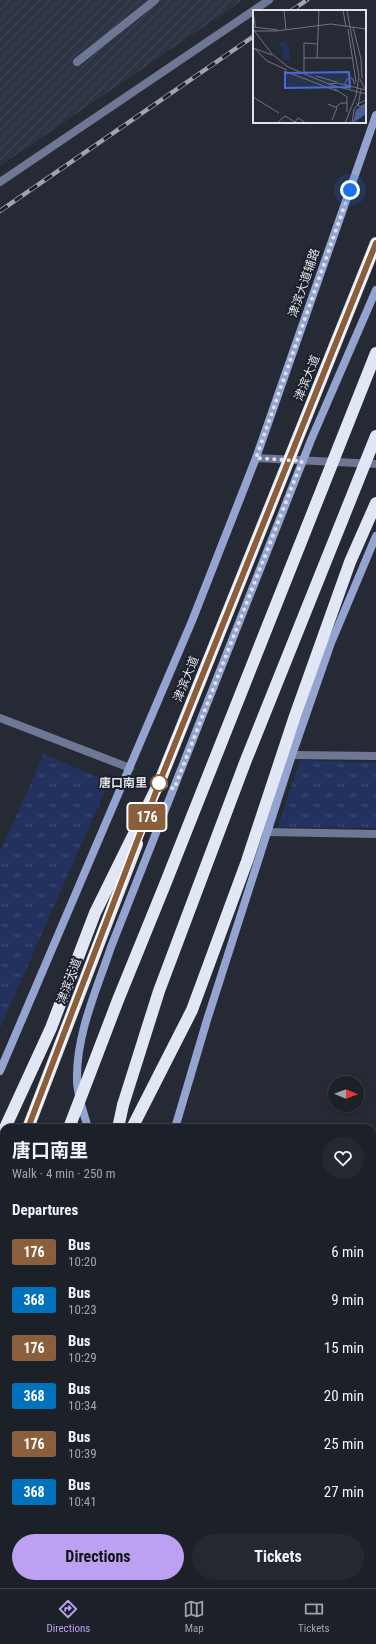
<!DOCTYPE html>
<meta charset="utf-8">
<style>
:root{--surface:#1c2028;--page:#252830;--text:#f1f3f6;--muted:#a0a3a8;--line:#3a3e45;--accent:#bca0f2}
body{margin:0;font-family:"Roboto Condensed","Noto Sans SC",sans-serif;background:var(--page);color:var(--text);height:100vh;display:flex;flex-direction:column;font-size:15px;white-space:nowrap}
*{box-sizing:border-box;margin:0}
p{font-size:13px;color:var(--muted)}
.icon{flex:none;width:22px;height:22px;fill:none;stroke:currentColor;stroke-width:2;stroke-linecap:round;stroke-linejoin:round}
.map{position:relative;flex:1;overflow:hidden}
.panel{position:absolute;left:0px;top:1124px;width:376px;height:464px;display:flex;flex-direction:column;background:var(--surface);border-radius:12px 12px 0 0;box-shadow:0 2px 6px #0003,0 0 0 1px var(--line)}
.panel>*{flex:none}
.badge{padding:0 8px;border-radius:3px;font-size:14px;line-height:26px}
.needle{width:26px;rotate:91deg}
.tools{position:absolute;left:328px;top:1076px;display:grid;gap:8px}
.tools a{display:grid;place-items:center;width:36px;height:36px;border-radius:50%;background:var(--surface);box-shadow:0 2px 6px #0003,0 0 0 1px var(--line);font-size:20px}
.you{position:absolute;width:20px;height:20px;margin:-10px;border:3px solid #fff;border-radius:50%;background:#1a73e8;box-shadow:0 0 0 6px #1a73e833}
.map>.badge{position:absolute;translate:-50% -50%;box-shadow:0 0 0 2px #fff}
h2{padding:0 12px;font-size:15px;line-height:36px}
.round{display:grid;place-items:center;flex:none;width:42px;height:42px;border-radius:21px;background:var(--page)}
.headline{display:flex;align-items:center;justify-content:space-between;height:68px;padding:0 12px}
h1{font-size:19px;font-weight:700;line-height:30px}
.button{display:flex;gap:8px;margin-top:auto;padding:8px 12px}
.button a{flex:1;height:46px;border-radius:24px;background:var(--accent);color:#111;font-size:16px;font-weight:700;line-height:46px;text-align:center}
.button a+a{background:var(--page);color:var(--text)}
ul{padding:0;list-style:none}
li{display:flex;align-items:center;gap:12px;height:48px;padding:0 12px}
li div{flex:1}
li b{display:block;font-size:15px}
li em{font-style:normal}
li .badge{min-width:44px;font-weight:700;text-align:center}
.tabs{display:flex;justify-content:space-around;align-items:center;height:56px;border-top:1px solid var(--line);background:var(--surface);font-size:11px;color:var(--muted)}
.tabs a{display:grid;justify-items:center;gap:2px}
.tabs .current{color:var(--accent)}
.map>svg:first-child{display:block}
</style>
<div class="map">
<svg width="376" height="1588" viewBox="0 0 376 1588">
<defs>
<pattern id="industrial-furrows" width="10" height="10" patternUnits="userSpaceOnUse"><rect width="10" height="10" fill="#2e3444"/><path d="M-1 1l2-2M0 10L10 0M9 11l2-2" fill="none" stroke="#424856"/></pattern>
<pattern id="park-tufts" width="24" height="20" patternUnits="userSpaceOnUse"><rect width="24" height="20" fill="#23315f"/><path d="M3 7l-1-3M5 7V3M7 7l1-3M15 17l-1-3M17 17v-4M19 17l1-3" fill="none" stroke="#434f76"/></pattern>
</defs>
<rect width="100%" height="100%" fill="#262a35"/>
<path fill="url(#industrial-furrows)" d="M0,0H243L0,166Z"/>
<g fill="url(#park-tufts)">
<path d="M44,754L109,782L0,1028V852Z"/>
<path d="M300,760L376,763V828L278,827Z"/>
<path d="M85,1584H254V1588H87Z"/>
</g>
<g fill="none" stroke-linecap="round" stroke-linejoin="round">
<g stroke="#6e7894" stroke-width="8">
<path d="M77,62L155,0"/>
<path d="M0,182L269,0"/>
<path d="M0,718L130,768"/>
<path d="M292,755L376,756"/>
<path d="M267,832L376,834"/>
</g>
<path stroke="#6e7894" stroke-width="8" d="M256,458L376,464"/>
<g stroke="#94a4d1" stroke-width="8">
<path d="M0,1071L192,621L256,458L376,115"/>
<path d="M88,1128C84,1113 77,1096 77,1080C76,1034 97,989 111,947L311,440L376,290"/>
<path d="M175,1128L207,1020L292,755L331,643L376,536"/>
<path d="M33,1588L34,1584"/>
</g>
<g stroke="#e2e7f5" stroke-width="12">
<path d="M5,1128L51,1028L95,913L160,781"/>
<path d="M28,1128L137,844"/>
<path d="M118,1128L123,1105"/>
<path d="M132,1128L192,1010L247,861L295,716L350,562L376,503"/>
<path d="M0,1209L4,1196"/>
<path d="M0,1329L4,1315"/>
<path d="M0,1383L4,1366"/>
<path d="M0,1409L4,1398"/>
<path d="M0,1500L4,1494"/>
<path d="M0,1530L4,1526"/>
<path d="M226,1584L227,1588"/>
</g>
<defs>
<g id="rail">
<path d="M291,11L307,0"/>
<path d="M0,211L254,36"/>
</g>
</defs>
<use href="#rail" stroke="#a1a4ad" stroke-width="4.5"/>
<use href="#rail" stroke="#1c202b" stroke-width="3" stroke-dasharray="9" stroke-linecap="butt"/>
<g stroke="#e2e7f5" stroke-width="12">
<path d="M160,781L376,243"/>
<path d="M123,1105L159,991L246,760L376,436"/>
<path d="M69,1128L118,1000L164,887L376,353"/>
</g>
</g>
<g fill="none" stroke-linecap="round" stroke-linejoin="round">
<defs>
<path id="line" d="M28,1128L160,781L376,243"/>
</defs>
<use href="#line" stroke="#fff" stroke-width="9"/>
<use href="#line" stroke="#8b5e3c" stroke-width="6"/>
<path stroke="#e1e3eb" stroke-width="4" stroke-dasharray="0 7.2" d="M159,783L174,789L302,461L256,458L350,190"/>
</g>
<circle fill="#fff" stroke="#8b5e3c" stroke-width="2" cx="159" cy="783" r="8"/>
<g text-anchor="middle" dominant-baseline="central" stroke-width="4" stroke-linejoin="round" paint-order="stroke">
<g font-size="12" fill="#e1e3eb" stroke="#1c202b">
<text transform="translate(304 283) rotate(-71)">津滨大道辅路</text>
<text transform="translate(307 378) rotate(-68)">津滨大道</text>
<text transform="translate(186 679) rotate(-68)">津滨大道</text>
<text transform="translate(69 981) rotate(-69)">津滨大道</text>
</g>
<g font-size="12" font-weight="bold" fill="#e1e3eb" stroke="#1c202b" text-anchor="end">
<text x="147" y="783">唐口南里</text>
</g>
</g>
<g transform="translate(253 10)">
<rect width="113" height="113" fill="#262a35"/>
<path d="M27,32H33V36H36L37,51L30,49Z" fill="#23315f"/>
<path d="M113,93V104L100,113L103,100Z" fill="#4b5e9b"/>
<path fill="none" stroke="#71747e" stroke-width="1" d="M31,0L33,20M90,0L93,17M0,3L3,18M0,17L25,20M100,17L108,49L109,68M0,19L19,44L35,57L78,75L113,84M95,19L103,72M0,21H23L78,14L113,19M0,37L14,51L34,60M0,38L19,45M51,48H99M64,48L66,0M31,61L84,81M51,64V33L64,34M63,66L84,72M107,69L113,81M76,74L84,73L113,80M82,79L94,87V102M97,79L92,74L94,69L99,68L102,74M0,87L26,103M103,93L107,97L113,94M75,94L84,98L79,110M105,96L108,79M83,97L88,93H94M100,101L105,94L113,90M24,113L32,106L42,112L45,108L53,113M92,113L103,86L106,66L94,0M99,113L101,100"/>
<path fill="#446cdc" fill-opacity="0.15" stroke="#446cdc" stroke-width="2" d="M96,62L97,77L32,78V63Z"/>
<rect width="113" height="113" fill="none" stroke="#e1e3eb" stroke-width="2"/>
</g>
</svg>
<div class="tools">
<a><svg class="needle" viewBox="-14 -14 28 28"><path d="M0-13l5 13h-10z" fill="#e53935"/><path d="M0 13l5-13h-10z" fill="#a0a3a8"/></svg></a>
</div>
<div class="you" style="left:350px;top:190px"></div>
<b class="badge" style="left:147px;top:817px;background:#8b5e3c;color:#fff">176</b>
<section class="panel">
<div class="headline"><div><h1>唐口南里</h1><p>Walk · 4 min · 250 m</p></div><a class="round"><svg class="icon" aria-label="heart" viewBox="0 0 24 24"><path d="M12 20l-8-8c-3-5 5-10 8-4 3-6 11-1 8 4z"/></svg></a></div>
<h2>Departures</h2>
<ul>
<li><span class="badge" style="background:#8b5e3c;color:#fff">176</span><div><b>Bus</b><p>10:20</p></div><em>6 min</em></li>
<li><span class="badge" style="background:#0072bc;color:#fff">368</span><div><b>Bus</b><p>10:23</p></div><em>9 min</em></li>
<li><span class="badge" style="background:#8b5e3c;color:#fff">176</span><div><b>Bus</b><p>10:29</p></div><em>15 min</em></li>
<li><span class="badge" style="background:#0072bc;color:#fff">368</span><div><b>Bus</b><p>10:34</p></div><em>20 min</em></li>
<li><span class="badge" style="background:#8b5e3c;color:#fff">176</span><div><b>Bus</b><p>10:39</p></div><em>25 min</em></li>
<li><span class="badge" style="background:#0072bc;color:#fff">368</span><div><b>Bus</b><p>10:41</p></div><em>27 min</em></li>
</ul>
<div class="button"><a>Directions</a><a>Tickets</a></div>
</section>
</div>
<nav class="tabs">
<a class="current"><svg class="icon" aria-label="directions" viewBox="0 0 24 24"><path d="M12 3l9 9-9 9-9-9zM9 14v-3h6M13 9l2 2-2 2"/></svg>Directions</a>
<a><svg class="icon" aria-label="map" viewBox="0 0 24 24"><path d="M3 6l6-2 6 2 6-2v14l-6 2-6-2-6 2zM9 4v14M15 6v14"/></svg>Map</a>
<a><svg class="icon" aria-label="tickets" viewBox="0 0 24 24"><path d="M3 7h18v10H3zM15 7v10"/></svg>Tickets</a>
</nav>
